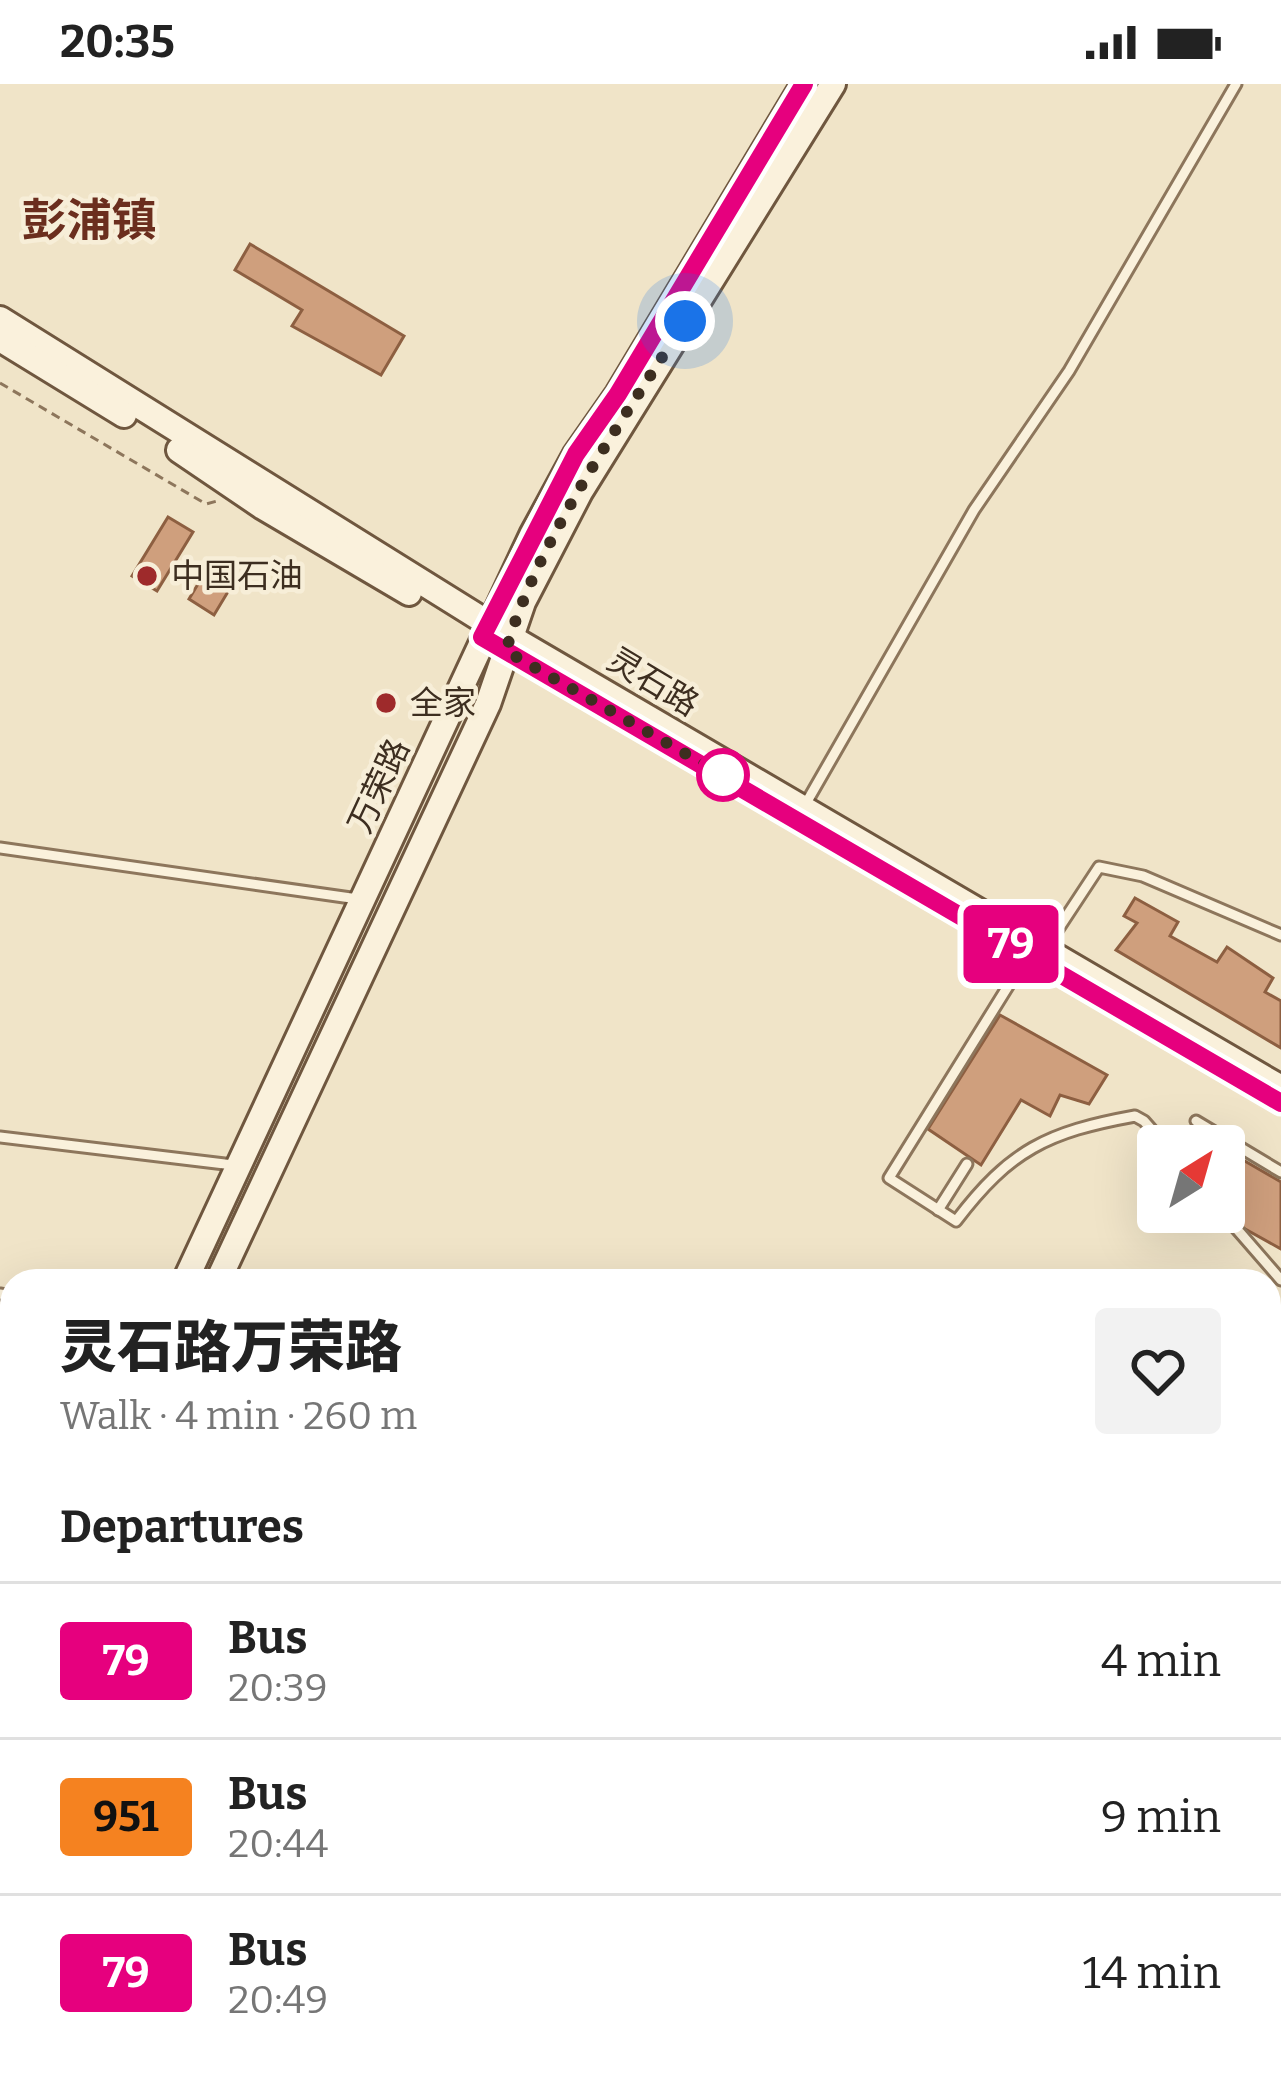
<!DOCTYPE html>
<meta charset="utf-8">
<style>
:root{--surface:#fff;--page:#f2f2f2;--text:#222;--muted:#767676;--line:#e0e0e0}
body{margin:0;font-family:Bitter,"Noto Sans SC",serif;background:var(--page);color:var(--text);height:100vh;display:flex;flex-direction:column;font-size:45px;white-space:nowrap}
*{box-sizing:border-box;margin:0}
p{font-size:39px;color:var(--muted)}
.icon{flex:none;width:66px;height:66px;fill:none;stroke:currentColor;stroke-width:2;stroke-linecap:round;stroke-linejoin:round}
.map{position:relative;flex:1;overflow:hidden}
.drawer{position:absolute;left:0px;top:1185px;width:1281px;height:807px;display:flex;flex-direction:column;background:var(--surface);border-radius:36px 36px 0 0;box-shadow:0 12px 48px #0002}
.drawer>*{flex:none}
.badge{padding:0 24px;border-radius:9px;font-size:42px;line-height:78px}
.needle{width:78px;rotate:37deg}
.buttons{position:absolute;left:1137px;top:1041px;display:grid;gap:24px}
.buttons a{display:grid;place-items:center;width:108px;height:108px;border-radius:12px;background:var(--surface);box-shadow:0 12px 48px #0002;font-size:60px}
.you{position:absolute;width:60px;height:60px;margin:-30px;border:9px solid #fff;border-radius:50%;background:#1a73e8;box-shadow:0 0 0 18px #1a73e833}
.map>.badge{position:absolute;translate:-50% -50%;box-shadow:0 0 0 6px #fff}
h2{padding:0 60px;font-size:45px;line-height:108px}
.round{display:grid;place-items:center;flex:none;width:126px;height:126px;border-radius:12px;background:var(--page)}
.headline{display:flex;align-items:center;justify-content:space-between;height:204px;padding:0 60px}
h1{font-size:57px;font-weight:800;line-height:90px}
ul{padding:0;list-style:none}
li{display:flex;align-items:center;gap:36px;height:156px;padding:0 60px;border-top:3px solid var(--line)}
li div{flex:1}
li b{display:block;font-size:45px}
li em{font-style:normal}
li .badge{min-width:132px;font-weight:700;text-align:center}
.status{display:flex;justify-content:space-between;align-items:center;height:84px;padding:0 60px;background:var(--surface);direction:ltr}
.status svg{height:33px;fill:currentColor}
.map>svg:first-child{display:block}
</style>
<div class="status"><b>20:35</b><svg viewBox="0 0 49 12"><path d="M0 12V9h3v3zM5 12V6h3v6zM10 12V3h3v9zM15 12V0h3v12zM26 1h20v11H26zM47 4h2v5h-2z"/></svg></div>
<div class="map">
<svg width="1281" height="1990" viewBox="0 0 1281 1990">
<defs>
<pattern id="forest-crowns" width="20" height="18" patternUnits="userSpaceOnUse" patternTransform="scale(3)"><rect width="20" height="18" fill="#c9cf9b"/><path d="M2 6a3 3 0 1 1 6 0M12 15a3 3 0 1 1 6 0" fill="none" stroke="#aeb285"/></pattern>
<pattern id="sand-dots" width="8" height="8" patternUnits="userSpaceOnUse" patternTransform="scale(3)"><rect width="8" height="8" fill="#ecd9a5"/><path d="M2 2h.1M6 6h.1" fill="none" stroke="#cbbb8e" stroke-width="1.8" stroke-linecap="round"/></pattern>
</defs>
<rect width="100%" height="100%" fill="#f0e4c8"/>
<path fill="url(#forest-crowns)" d="M12,1686V1980H679L699,1990H0V1692Z"/>
<path fill="url(#sand-dots)" d="M123,1980H175L186,1985L218,1980L225,1990H105Z"/>
<g fill="#cf9f7d" stroke="#8d5f41" stroke-width="3">
<path d="M250,160L404,252L381,291L292,242L302,226L235,186Z"/>
<path d="M168,433L193,448L157,507L132,492Z"/>
<path d="M204,490L229,506L214,531L189,515Z"/>
<path d="M1135,814L1178,838L1170,852L1217,878L1227,863L1273,894L1265,908L1281,917V964L1116,866L1137,839L1124,832Z"/>
<path d="M1000,931L1107,991L1089,1020L1060,1011L1050,1032L1021,1016L981,1081L928,1045Z"/>
<path d="M1224,1065L1281,1098V1165L1238,1141L1241,1136L1225,1123L1231,1113L1224,1108Z"/>
</g>
<g fill="none" stroke-linecap="round" stroke-linejoin="round">
<defs>
<g id="lane">
<path d="M805,721L974,426L1069,287L1236,0"/>
<path d="M0,764L358,815"/>
<path d="M1047,862L1099,783L1143,792L1281,851"/>
<path d="M1028,870L889,1094L956,1137C1010,1066 1047,1048 1135,1032L1144,1037L1166,1062"/>
<path d="M1196,1037L1281,1088"/>
<path d="M0,1053L233,1081"/>
<path d="M938,1126L967,1080"/>
<path d="M1222,1128L1281,1196"/>
<path d="M0,1210L12,1212"/>
<path d="M1050,1980L1065,1990"/>
</g>
<g id="street">
<path d="M1269,1454L1281,1440"/>
<path d="M0,1838L12,1845"/>
<path d="M309,1980L321,1990"/>
<path d="M397,1980L401,1990"/>
<path d="M63,1990L70,1980"/>
</g>
<g id="secondary">
<path d="M0,235L510,553L1281,1004"/>
<path d="M0,255L124,331"/>
<path d="M179,366L263,423L409,509"/>
<path d="M185,1197L532,451L576,370L618,310L804,0"/>
<path d="M218,1197L488,620L523,518L580,408L833,0"/>
<path d="M0,1580L12,1563"/>
<path d="M0,1624L12,1611"/>
</g>
<g id="primary">
<path d="M0,1591L12,1595"/>
<path d="M0,1633L12,1638"/>
<path d="M743,1980L765,1990"/>
<path d="M819,1980L832,1990"/>
</g>
</defs>
<use href="#lane" stroke="#8d765c" stroke-width="15"/>
<use href="#street" stroke="#8d765c" stroke-width="24"/>
<use href="#secondary" stroke="#6f573f" stroke-width="30"/>
<use href="#primary" stroke="#5b4430" stroke-width="33"/>
<g stroke="#8d765c" stroke-width="3" stroke-dasharray="9 6" stroke-linecap="butt">
<path d="M0,299L206,420L217,417"/>
<path d="M285,1990L292,1981"/>
<path d="M1115,1990L1122,1980"/>
</g>
<use href="#lane" stroke="#faf1dc" stroke-width="9"/>
<use href="#street" stroke="#faf1dc" stroke-width="18"/>
<use href="#secondary" stroke="#faf1dc" stroke-width="24"/>
<use href="#primary" stroke="#f3d9a0" stroke-width="27"/>
</g>
<g fill="none" stroke-linecap="round" stroke-linejoin="round">
<defs>
<path id="line" d="M804,0L618,310L576,370L482,553L1281,1019"/>
</defs>
<use href="#line" stroke="#fff" stroke-width="27"/>
<use href="#line" stroke="#e6007e" stroke-width="18"/>
<path stroke="#3d2e20" stroke-width="12" stroke-dasharray="0 21.6" d="M685,237C624,335 537,455 506,567L723,691"/>
</g>
<g fill="#9e2a2b" stroke="#f7eed8" stroke-width="4.5">
<circle cx="147" cy="492" r="12"/>
<circle cx="386" cy="619" r="12"/>
</g>
<circle fill="#fff" stroke="#e6007e" stroke-width="6" cx="723" cy="691" r="24"/>
<g text-anchor="middle" dominant-baseline="central" stroke-width="9" stroke-linejoin="round" paint-order="stroke">
<g font-size="33" fill="#3d2e20" stroke="#f7eed8" text-anchor="start">
<text x="171" y="492">中国石油</text>
<text x="410" y="619">全家</text>
</g>
<g font-size="33" fill="#3d2e20" stroke="#f7eed8">
<text transform="translate(653 598) rotate(31)">灵石路</text>
<text transform="translate(379 702) rotate(-65)">万荣路</text>
</g>
<g font-size="45" font-weight="bold" fill="#6b2e1e" stroke="#f7eed8">
<text x="89" y="137">彭浦镇</text>
</g>
</g>
</svg>
<div class="buttons">
<a><svg class="needle" viewBox="-14 -14 28 28"><path d="M0-13l5 13h-10z" fill="#e53935"/><path d="M0 13l5-13h-10z" fill="#767676"/></svg></a>
</div>
<div class="you" style="left:685px;top:237px"></div>
<b class="badge" style="left:1011px;top:860px;background:#e6007e;color:#fff">79</b>
<section class="drawer">
<div class="headline"><div><h1>灵石路万荣路</h1><p>Walk · 4 min · 260 m</p></div><a class="round"><svg class="icon" aria-label="heart" viewBox="0 0 24 24"><path d="M12 20l-8-8c-3-5 5-10 8-4 3-6 11-1 8 4z"/></svg></a></div>
<h2>Departures</h2>
<ul>
<li><span class="badge" style="background:#e6007e;color:#fff">79</span><div><b>Bus</b><p>20:39</p></div><em>4 min</em></li>
<li><span class="badge" style="background:#f58220;color:#111">951</span><div><b>Bus</b><p>20:44</p></div><em>9 min</em></li>
<li><span class="badge" style="background:#e6007e;color:#fff">79</span><div><b>Bus</b><p>20:49</p></div><em>14 min</em></li>
</ul>
</section>
</div>
